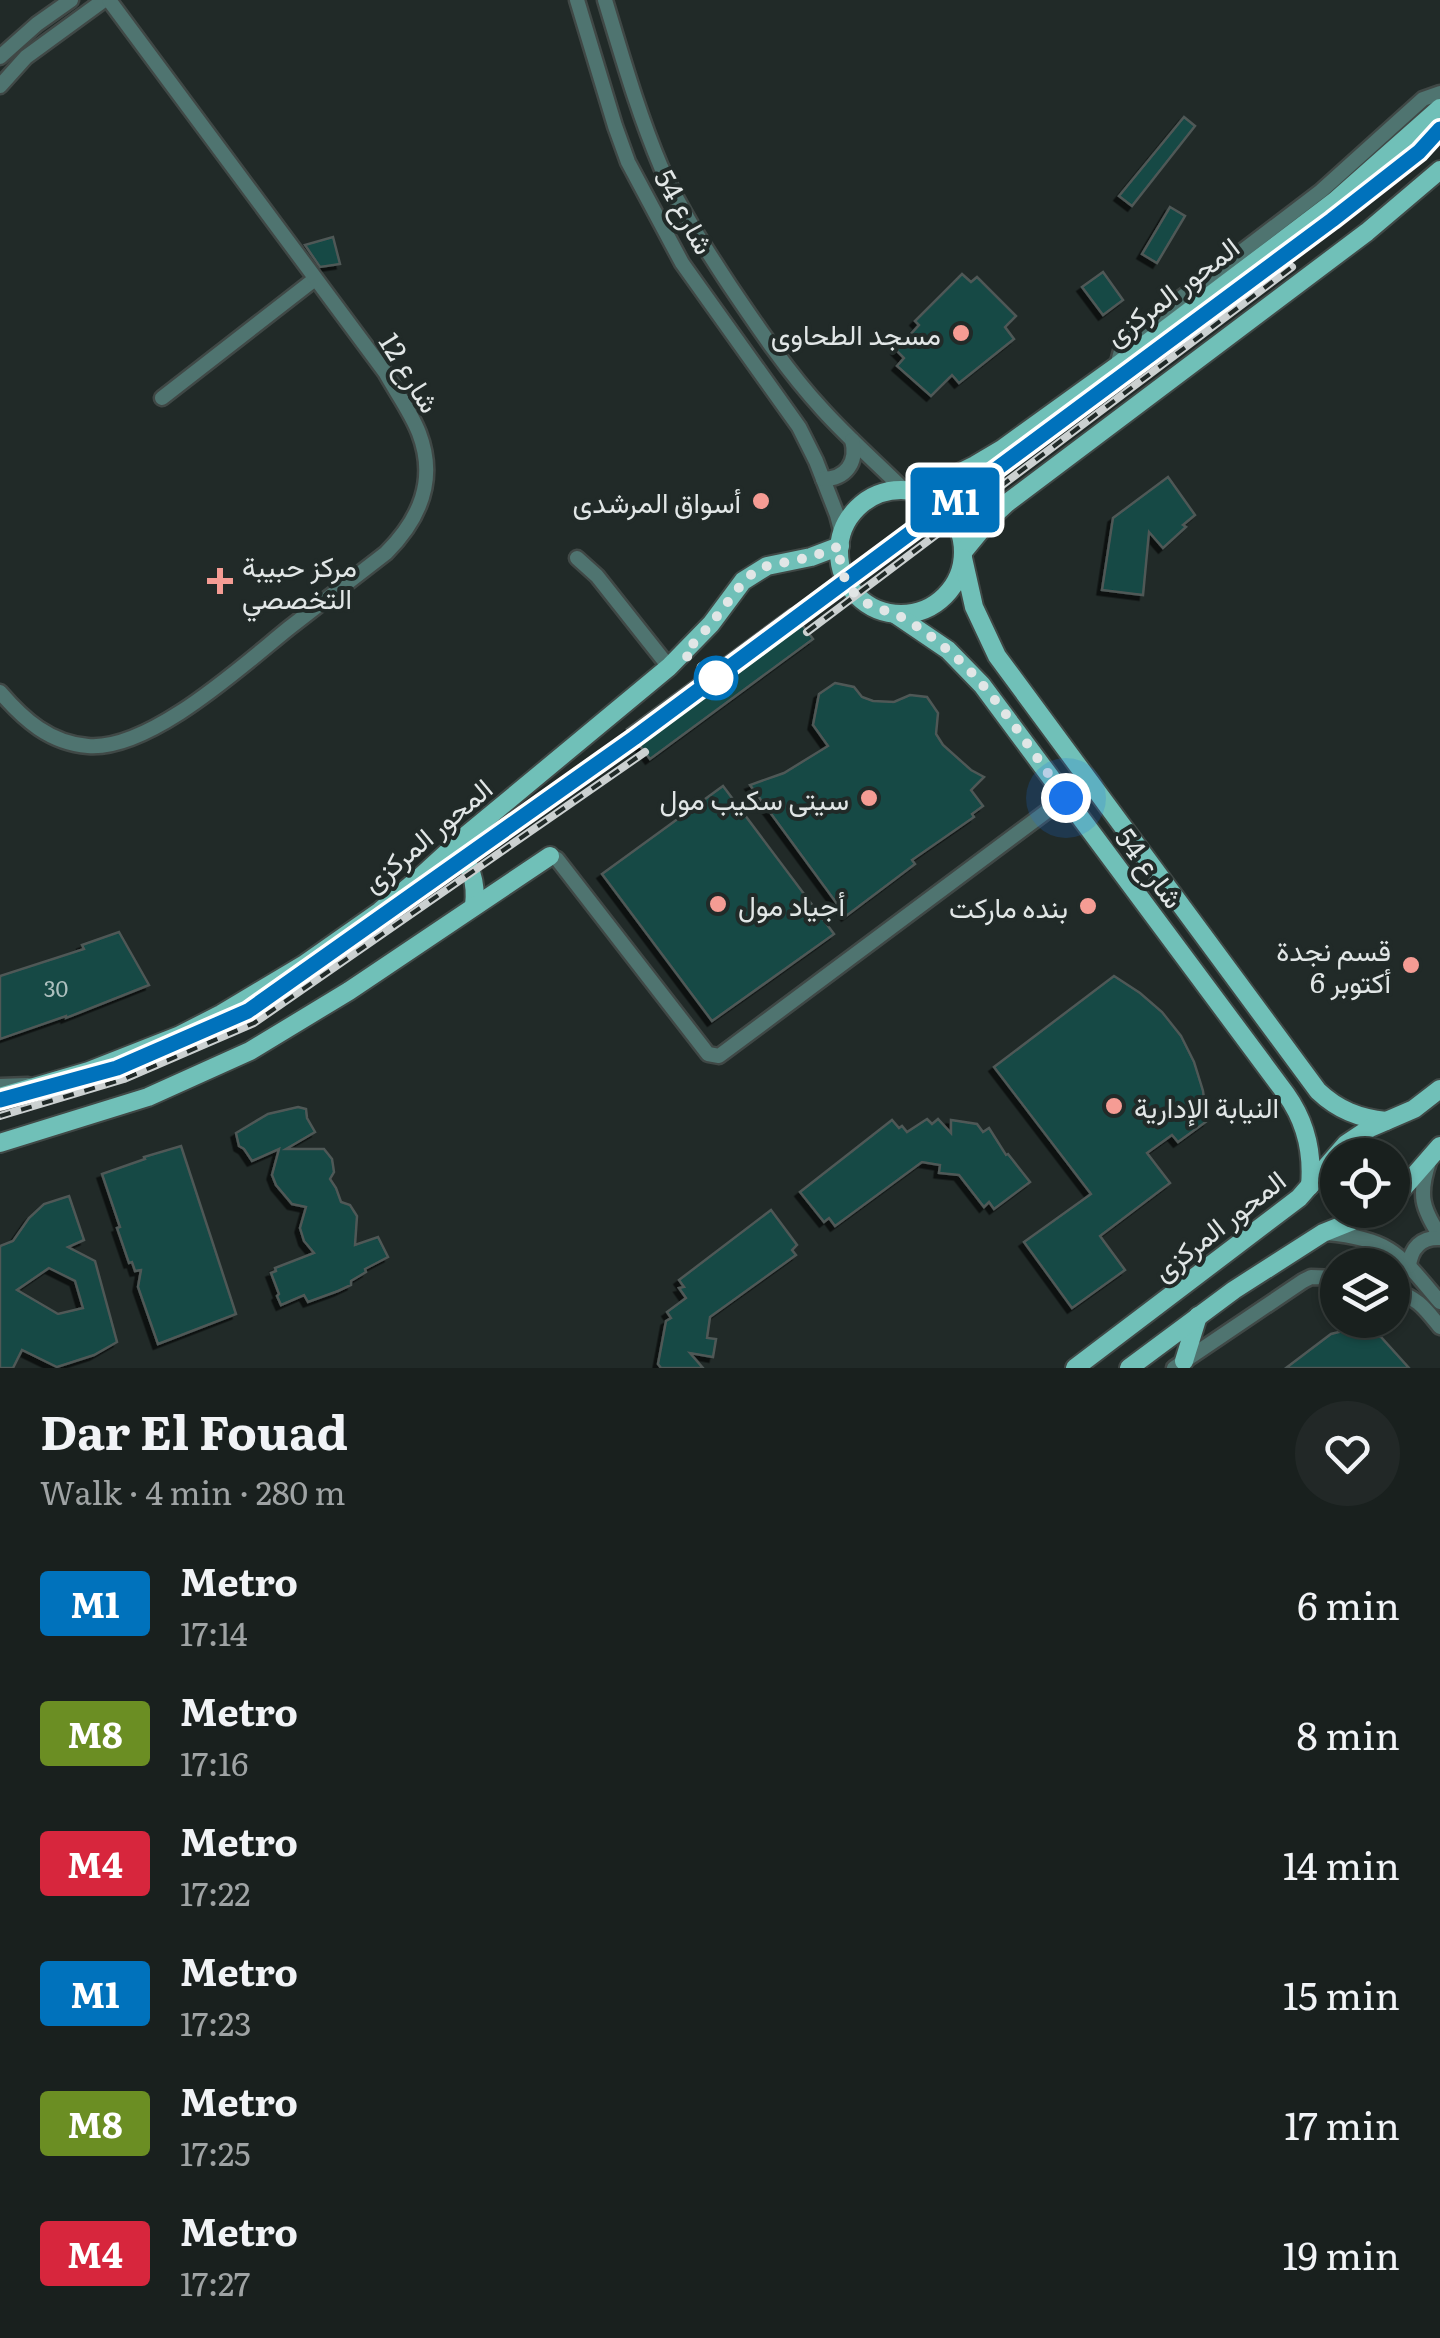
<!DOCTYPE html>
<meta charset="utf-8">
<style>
:root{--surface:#19201e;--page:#222827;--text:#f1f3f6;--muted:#9fa3a4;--line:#373e3c}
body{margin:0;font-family:Literata,Vazirmatn,serif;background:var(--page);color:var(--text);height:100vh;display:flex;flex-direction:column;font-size:38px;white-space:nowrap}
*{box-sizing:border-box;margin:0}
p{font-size:32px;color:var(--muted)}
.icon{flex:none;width:55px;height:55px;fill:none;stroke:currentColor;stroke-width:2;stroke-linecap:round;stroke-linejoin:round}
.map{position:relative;height:1368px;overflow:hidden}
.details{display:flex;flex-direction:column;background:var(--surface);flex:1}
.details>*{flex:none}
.badge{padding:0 20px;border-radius:8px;font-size:35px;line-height:65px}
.buttons{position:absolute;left:1320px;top:1138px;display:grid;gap:20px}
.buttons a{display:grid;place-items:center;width:90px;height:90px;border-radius:50%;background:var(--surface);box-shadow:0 2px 8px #0004,0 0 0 2px var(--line);font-size:50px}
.you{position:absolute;width:50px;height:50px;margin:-25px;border:8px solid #fff;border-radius:50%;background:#1a73e8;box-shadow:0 0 0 15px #1a73e833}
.map>.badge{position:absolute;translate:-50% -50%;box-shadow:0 0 0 5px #fff}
.round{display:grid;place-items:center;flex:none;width:105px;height:105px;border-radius:52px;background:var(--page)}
.summary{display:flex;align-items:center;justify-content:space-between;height:170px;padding:0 40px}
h1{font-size:48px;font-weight:700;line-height:75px}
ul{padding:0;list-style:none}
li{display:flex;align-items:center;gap:30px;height:130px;padding:0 40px}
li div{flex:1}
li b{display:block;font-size:38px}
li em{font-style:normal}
li .badge{min-width:110px;font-weight:700;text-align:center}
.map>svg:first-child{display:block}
</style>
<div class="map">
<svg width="1440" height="1368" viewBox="0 0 1440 1368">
<defs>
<filter id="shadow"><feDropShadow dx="-4.5" dy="4.5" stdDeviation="0" flood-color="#0009"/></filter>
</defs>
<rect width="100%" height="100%" fill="#212a28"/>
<g fill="#124945" stroke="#4f5857" stroke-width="2.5" fill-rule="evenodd" filter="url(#shadow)">
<path d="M1184,117L1195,126L1132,206L1119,196Z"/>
<path d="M1170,207L1185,216L1157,263L1142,254Z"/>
<path d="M333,237L340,264L320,267L305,245Z"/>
<path d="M1103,272L1123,300L1103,315L1082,287Z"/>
<path d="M962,274L971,282L977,277L1016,316L1005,327L1014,339L959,383L952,375L931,396L897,366L904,358L896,350L919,325L915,321Z"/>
<path d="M1168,477L1195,515L1183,525L1186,527L1163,548L1149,532L1143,595L1102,590L1113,518Z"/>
<path d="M790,609L813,639L650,759L627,729Z"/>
<path d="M835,683L854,687L862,697L873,701L894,702L910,695L927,697L938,713L936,734L943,745L971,770L984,777L971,790L983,806L972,814L974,817L912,860L915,864L846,916L750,785L784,773L828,746L813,725L819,694Z"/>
<path d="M723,786L834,934L712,1021L602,874Z"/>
<path d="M119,932L149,985L66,1018V1016L0,1039V976L84,949L82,945Z"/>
<path d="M1114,976L1140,993L1162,1012L1181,1036L1194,1062L1203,1091L1207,1121L1178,1142L1172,1135L1147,1153L1170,1183L1100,1236L1125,1270L1072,1308L1024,1242L1091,1194L994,1067Z"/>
<path d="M298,1107L306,1109L307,1118L315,1132L286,1149H324L332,1159L334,1172L330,1179L336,1188L341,1202L350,1205L357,1216L355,1245L378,1237L388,1257L365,1269L366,1272L351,1281V1285L338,1291L308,1302L304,1295L281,1305L277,1296L279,1294L271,1273L276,1271L275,1268L314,1253L304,1241L300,1228L306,1207L292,1204L276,1185L272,1175L279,1149L252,1161L244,1149L239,1146L236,1133L268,1114Z"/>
<path d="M927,1119L932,1124L938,1119L951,1133V1120L977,1124L983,1132L989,1128L1006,1155L1008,1154L1030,1182L994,1209L989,1202L984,1207L959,1175L939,1173L940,1165L922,1162L835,1226L829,1218L824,1222L800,1192L892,1120L899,1128L902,1126L907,1132Z"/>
<path d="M181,1146L236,1314L158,1344L138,1287L141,1270L135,1271L132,1262L129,1263L117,1228L120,1227L102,1174L145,1159L144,1157Z"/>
<path d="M69,1196L84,1240L68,1247L95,1261L117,1342L94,1355L57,1367L22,1350L13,1368H0V1246L13,1241L29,1218L44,1204ZM49,1268L75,1281L83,1308L58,1314L17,1290Z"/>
<path d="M771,1210L797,1245L792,1250L796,1255L710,1317L707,1338L716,1339L713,1357L690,1353L703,1368H661L658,1364L666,1321L671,1318L667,1312L686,1298L679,1288L684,1287L679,1280Z"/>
<path d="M1347,1330L1374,1334L1381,1337L1409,1368H1286L1331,1334Z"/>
</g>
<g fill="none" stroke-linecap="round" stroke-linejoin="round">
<defs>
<g id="minor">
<path d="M577,0L615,126L628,162L682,263L799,427L816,461L837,515L842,534"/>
<path d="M605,0C622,56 638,113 661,167C680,209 705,248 730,286C759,329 788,372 822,409C848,438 877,463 904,490"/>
<path d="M0,57L37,24L71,0"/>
<path d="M0,86L26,57L104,0"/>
<path d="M1117,366L1122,347L1135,333L1321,191L1423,99L1440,93"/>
<path d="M162,398L315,279"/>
<path d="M823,479C846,479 858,462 852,440"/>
<path d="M577,558L597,576L669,667"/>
<path d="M0,692C24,720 50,743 88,746C150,751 243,665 289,628C321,603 354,578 386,553C420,519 437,480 419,433C411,412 396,392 385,372L109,0"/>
<path d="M550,856L557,859L708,1054L719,1056L1066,797"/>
<path d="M0,1086L28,1085"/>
<path d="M1429,1162C1418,1195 1422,1208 1440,1236"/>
<path d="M1327,1233C1392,1239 1400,1255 1440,1302"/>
<path d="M1409,1266C1411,1248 1421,1237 1440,1238"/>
<path d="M1392,1290C1418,1298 1424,1307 1440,1327"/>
<path d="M1174,1368L1303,1281L1311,1277L1338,1278"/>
</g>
<g id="major">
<circle cx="901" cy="552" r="62"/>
<path d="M918,493L975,465L1002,449L1117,366L1335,201L1440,108"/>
<path d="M963,552L991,518L1007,503L1367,232L1440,170"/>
<path d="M963,558L974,607L997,656L1318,1091C1338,1110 1359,1118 1386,1121"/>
<path d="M895,614L948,650L982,685L1286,1094C1306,1122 1313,1153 1310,1186"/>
<path d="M454,846C471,864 477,882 474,906"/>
<path d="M0,1097L89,1071L178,1036L221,1014L303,965L380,911L417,880L464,837L669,667L711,624L743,581L767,566L811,557L840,546"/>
<path d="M0,1143L148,1097L250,1051L349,991L550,856"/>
<path d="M1392,1201L1440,1146"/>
<path d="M1184,1361L1198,1316"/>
<path d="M1075,1368L1299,1198L1346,1144L1370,1128L1414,1109L1440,1089"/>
<path d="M1129,1368L1234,1290L1323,1233L1380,1210"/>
</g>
</defs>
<use href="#minor" stroke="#404846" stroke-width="19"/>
<use href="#major" stroke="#404846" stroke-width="22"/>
<use href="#minor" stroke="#4f7470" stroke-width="14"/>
<use href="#major" stroke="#70c0b8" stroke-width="18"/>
<defs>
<g id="rail">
<path d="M797,618L1332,220L1419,152L1440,129"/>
<path d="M807,632L1292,267"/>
<path d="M320,960L635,738"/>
<path d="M0,1116L124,1079L254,1023L645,752"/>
</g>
</defs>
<use href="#rail" stroke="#cbd0d0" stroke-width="8"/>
<use href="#rail" stroke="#212a28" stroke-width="4" stroke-dasharray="11" stroke-linecap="butt"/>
</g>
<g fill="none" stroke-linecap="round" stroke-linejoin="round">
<defs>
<path id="line" d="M0,1100L117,1068L248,1011L634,738L1332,220L1419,152L1440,129"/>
</defs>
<use href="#line" stroke="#fff" stroke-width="22"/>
<use href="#line" stroke="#0072bc" stroke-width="15"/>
<path stroke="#e1e6e6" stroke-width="10" stroke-dasharray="0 18" d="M716,678L684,654L711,624L744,581L754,572L767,566L811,557L840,546C838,565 844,583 857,596C870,608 884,609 899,616C915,624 930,635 944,647C991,684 1029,749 1066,798"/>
</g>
<g fill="#f59c94" stroke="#212a28" stroke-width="4">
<circle cx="961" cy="333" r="10"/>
<circle cx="761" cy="501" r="10"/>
<path d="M215 566h10v10h10v10h-10v10h-10v-10h-10v-10h10z"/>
<circle cx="869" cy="798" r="10"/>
<circle cx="718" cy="904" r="10"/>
<circle cx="1088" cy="906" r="10"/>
<circle cx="1411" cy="965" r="10"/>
<circle cx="1114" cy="1106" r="10"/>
</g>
<circle fill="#fff" stroke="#0072bc" stroke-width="5" cx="716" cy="678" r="20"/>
<g text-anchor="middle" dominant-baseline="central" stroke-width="8" stroke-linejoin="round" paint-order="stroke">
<g font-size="22" fill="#adbfbe">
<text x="56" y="987">30</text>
</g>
<g font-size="28" fill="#e1e6e6" stroke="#212a28">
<text transform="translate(686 211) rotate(61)">شارع 54</text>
<text transform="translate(1171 290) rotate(-37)">المحور المركزى</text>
<text transform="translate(411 372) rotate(58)">شارع 12</text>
<text transform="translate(426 834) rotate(-40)">المحور المركزى</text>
<text transform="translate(1151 867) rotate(53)">شارع 54</text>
<text transform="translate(1218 1224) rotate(-38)">المحور المركزى</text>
</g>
<g font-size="28" fill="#e1e6e6" stroke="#212a28" text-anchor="end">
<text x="941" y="333">مسجد الطحاوى</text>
<text x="741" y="501">أسواق المرشدى</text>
<text x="242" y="565" text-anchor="start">مركز حبيبة<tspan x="242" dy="32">التخصصي</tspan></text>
<text x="849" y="798">سيتى سكيب مول</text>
<text x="738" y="904" text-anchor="start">أجياد مول</text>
<text x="1068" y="906">بنده ماركت</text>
<text x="1391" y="949">قسم نجدة<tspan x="1391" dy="32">6 أكتوبر</tspan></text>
<text x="1134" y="1106" text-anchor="start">النيابة الإدارية</text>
</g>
</g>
</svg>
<div class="buttons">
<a><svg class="icon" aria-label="locate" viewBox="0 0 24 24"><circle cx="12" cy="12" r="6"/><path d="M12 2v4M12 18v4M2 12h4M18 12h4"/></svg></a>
<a><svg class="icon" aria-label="layers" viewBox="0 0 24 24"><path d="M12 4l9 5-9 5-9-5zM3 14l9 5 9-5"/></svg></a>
</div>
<div class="you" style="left:1066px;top:798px"></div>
<b class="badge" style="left:955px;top:500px;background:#0072bc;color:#fff">M1</b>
</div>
<section class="details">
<div class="summary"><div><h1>Dar El Fouad</h1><p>Walk · 4 min · 280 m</p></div><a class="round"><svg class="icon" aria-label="heart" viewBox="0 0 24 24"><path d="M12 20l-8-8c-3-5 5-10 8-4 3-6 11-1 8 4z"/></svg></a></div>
<ul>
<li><span class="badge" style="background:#0072bc;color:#fff">M1</span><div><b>Metro</b><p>17:14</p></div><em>6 min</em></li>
<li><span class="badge" style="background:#6b8e23;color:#fff">M8</span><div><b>Metro</b><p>17:16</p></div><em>8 min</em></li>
<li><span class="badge" style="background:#d7263d;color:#fff">M4</span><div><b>Metro</b><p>17:22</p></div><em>14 min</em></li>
<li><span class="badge" style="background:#0072bc;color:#fff">M1</span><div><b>Metro</b><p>17:23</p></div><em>15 min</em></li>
<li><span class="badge" style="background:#6b8e23;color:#fff">M8</span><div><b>Metro</b><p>17:25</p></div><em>17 min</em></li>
<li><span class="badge" style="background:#d7263d;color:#fff">M4</span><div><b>Metro</b><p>17:27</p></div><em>19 min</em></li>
</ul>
</section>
